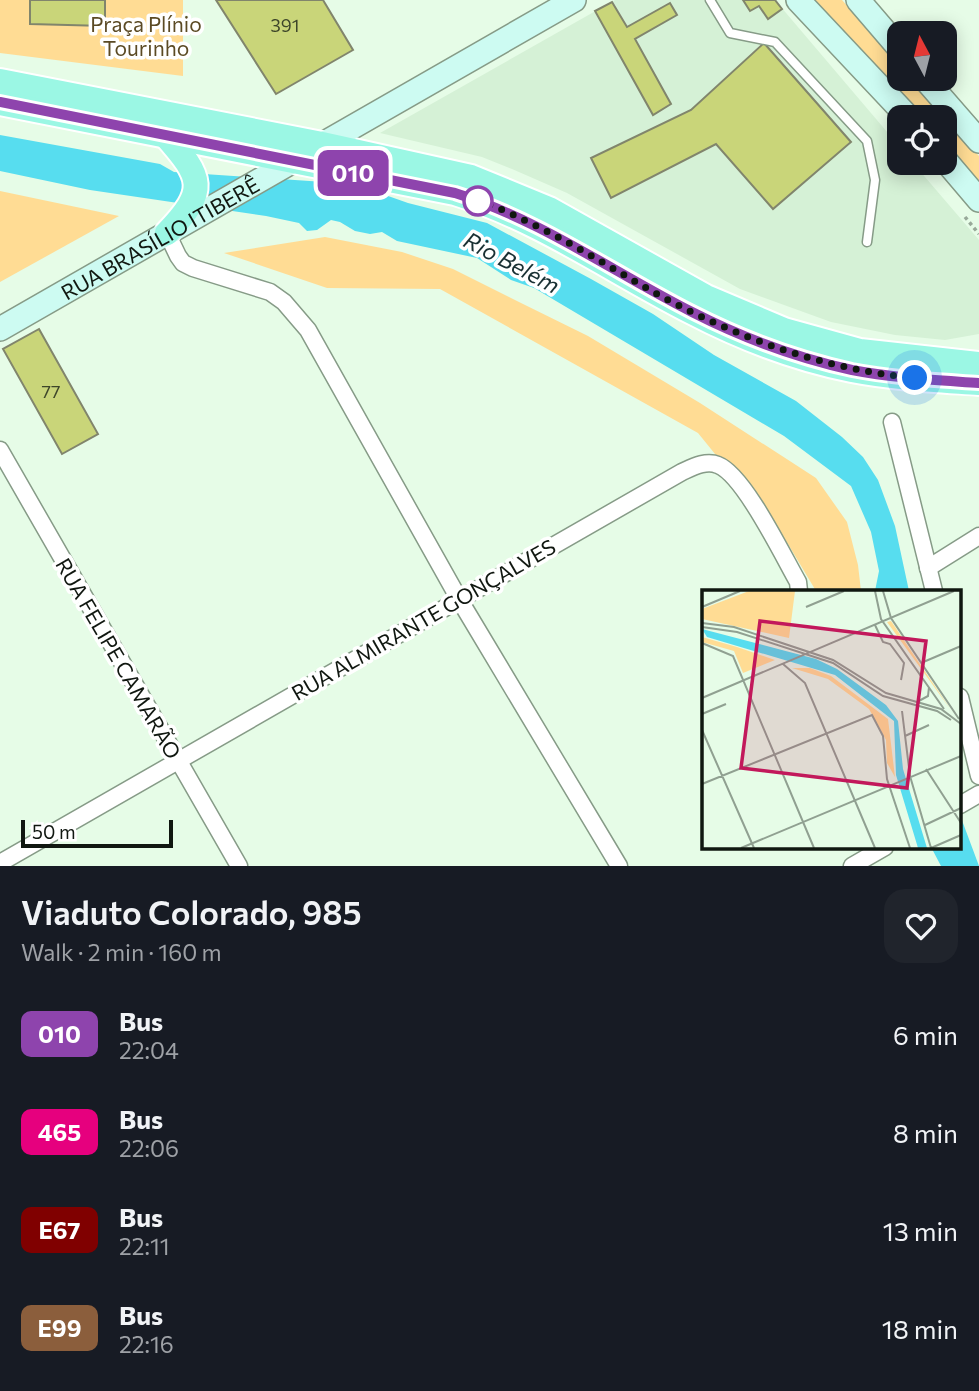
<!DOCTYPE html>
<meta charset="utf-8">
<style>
:root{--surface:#171b24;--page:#20242c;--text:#f1f3f6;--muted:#9ea1a6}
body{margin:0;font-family:Commissioner,sans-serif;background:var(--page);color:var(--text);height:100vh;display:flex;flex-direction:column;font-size:26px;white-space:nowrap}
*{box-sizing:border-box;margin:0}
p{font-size:23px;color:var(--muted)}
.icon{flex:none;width:38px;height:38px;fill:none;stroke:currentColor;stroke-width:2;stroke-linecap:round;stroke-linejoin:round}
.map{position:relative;height:866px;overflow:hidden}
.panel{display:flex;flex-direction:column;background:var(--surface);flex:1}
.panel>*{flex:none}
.badge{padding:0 14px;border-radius:10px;font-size:24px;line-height:46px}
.needle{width:46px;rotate:353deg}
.buttons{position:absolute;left:887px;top:21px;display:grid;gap:14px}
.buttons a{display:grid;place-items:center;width:70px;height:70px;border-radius:14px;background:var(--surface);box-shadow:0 4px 18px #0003;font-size:35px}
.scale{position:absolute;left:21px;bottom:18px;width:152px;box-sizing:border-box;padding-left:7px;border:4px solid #101710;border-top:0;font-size:19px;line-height:24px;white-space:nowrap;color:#101710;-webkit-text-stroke:5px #fff;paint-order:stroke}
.you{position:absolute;width:35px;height:35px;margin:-18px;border:5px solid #fff;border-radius:50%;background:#1a73e8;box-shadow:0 0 0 10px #1a73e833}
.map>.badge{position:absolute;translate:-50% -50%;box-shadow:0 0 0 4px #fff}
.round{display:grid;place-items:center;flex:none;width:74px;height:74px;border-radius:21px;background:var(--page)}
.summary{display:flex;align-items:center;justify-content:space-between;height:119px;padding:0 21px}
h1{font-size:33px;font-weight:600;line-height:52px}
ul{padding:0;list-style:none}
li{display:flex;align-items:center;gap:21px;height:98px;padding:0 21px}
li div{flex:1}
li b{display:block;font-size:26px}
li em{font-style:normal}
li .badge{min-width:77px;font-weight:700;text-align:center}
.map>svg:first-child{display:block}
</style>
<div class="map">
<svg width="979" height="866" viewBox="0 0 979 866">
<rect width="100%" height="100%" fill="#e6fce7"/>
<path fill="#d5f1d6" d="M615,0H775L899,146L900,163H913L979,240V334L945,340L895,335L831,322L740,289L567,193L512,169L482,157L380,133Z"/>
<g fill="#ffdc94">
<path d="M0,0H183V76L0,53Z"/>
<path d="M815,0H842L899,65L900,79H911L979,156V181L945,144V117H921Z"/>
<path d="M0,191L119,216L0,282Z"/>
<path d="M325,237L402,252L453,269L519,302L588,336L700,403L816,478L847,522L858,565L861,591H816L788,544L698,433L440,289L327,288L224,253Z"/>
</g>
<g fill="#57ddef">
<path d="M0,135L160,164L174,172L354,184L408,203L487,223L591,279L653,314L714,355L796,401L842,437L863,457L878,480L895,526L909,591H875L879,571L871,532L851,486L784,436L534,288L511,280L477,258L397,241L382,232L370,234L355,231L340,222L331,220L317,230L307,231L299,223L266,216L90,190L0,171Z"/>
<path d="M960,815L979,866H941L931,847H960Z"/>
</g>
<g fill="#c9d579" stroke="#81856c" stroke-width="2">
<path d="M30,0H105V26L30,24Z"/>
<path d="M216,0H323L353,50L276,94Z"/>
<path d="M743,0H775L782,9L768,19L759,6L750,11Z"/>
<path d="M612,2L627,27L670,3L677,15L635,39L671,104L653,115L595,11Z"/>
<path d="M764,43L851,142L773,209L716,144L611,198L591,158L691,110Z"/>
<path d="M39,329L98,434L62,454L3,349Z"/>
</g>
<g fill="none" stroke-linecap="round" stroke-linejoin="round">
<defs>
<path id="lane" d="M710,0L730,33L775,42L867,141L875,180L867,242"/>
<g id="street">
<path d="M167,233L178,256L183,263L193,268L270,292L284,302L308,330L459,599L619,866"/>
<path d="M892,422L934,591"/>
<path d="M0,450L239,866"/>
<path d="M928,568L979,536"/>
<path d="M960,697L979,776"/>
<path d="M960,805L979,794"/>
<path d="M0,863L682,472C693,467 706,460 718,465C744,475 783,556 798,582L799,591"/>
<path d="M852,866L885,847"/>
</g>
<g id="secondary">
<path d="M798,0L908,117"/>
<path d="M858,0L900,49"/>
<path d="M925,79L979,141"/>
<path d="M945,160L979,200"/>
<path id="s1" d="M0,329L574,0"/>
</g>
<g id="primary">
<path d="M0,81L322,144L471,177L549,209L706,297L784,330L860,351L979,364"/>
<path d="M0,103L455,193C541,220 613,272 692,312C742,338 797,359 852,370C893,378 937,380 979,383"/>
<path d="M165,135C203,178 208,190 167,233"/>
</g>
</defs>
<use href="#lane" stroke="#869b87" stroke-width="11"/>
<use href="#street" stroke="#869b87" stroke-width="19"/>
<use href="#secondary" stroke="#869b87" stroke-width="26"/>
<use href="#primary" stroke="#fff" stroke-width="28"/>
<g stroke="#98a999" stroke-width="3.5" stroke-dasharray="3.5 3.5" stroke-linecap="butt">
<path d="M893,134L900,142"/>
<path d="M918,163L926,172"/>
<path d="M965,217L979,234"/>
</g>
<use href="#lane" stroke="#fff" stroke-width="8"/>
<use href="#street" stroke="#fff" stroke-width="16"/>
<use href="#secondary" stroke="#cdfbf2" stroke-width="23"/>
<use href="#primary" stroke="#9bf7e4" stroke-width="24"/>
</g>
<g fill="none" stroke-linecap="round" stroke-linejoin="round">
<defs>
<path id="line" d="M0,102L455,193C541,220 613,272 692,312C743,338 797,358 852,370C893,378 937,380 979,383"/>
</defs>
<use href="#line" stroke="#fff" stroke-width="16"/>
<use href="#line" stroke="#8e44ad" stroke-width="10"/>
<path stroke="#101710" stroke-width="7" stroke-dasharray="0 12.6" d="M478,201C488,203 510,213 524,220C571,242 614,270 659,295C740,339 823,369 915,378"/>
</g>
<circle fill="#fff" stroke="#8e44ad" stroke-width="3.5" cx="478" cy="201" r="14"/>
<g text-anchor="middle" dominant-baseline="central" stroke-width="7" stroke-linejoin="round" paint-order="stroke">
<g font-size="18" fill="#3e462a">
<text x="285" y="25">391</text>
<text x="51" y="391">77</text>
</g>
<g font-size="21" fill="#5b4a24" stroke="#fff">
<text x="146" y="23">Praça Plínio<tspan x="146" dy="24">Tourinho</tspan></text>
</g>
<g font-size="21" fill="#101710" stroke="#fff">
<text stroke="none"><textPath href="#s1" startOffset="184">RUA BRASÍLIO ITIBERÊ</textPath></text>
<text transform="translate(423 619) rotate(-30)">RUA ALMIRANTE GONÇALVES</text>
<text transform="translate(119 658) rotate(60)">RUA FELIPE CAMARÃO</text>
</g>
<g font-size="23" font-style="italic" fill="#193033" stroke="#fff">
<text transform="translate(512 262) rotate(28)">Rio Belém</text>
</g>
</g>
<g transform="translate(702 590)">
<rect width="259" height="259" fill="#e6fce7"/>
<path d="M47,1H93L87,48L0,29V19ZM189,31L249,120L185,32ZM0,47L35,57L73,70L41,83L32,61L0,52ZM90,78H108L129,86L186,129L193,187L185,173L184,150L167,119L126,89Z" fill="#ffdc94"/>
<path d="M0,39L114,69L135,79L184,115L196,131L201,179L225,258H216L194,185L192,131L133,85L5,47Z" fill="#57ddef"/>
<path fill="none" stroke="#90a091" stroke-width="2" d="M173,1L179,29L242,119M181,1L189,28L257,129M0,17L38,1M104,17L142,1M0,33L32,37L131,70L184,103L239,119L259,134M173,35L181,52L188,54L202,73L199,90M0,37L35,42L131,73L181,106L235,121L249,130M0,53L31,66L112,258M219,73L259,56M81,74L103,93L173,258M0,108L252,1M215,112L226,106L227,97M200,121L208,186L229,258M0,124L24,114M0,140L52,258M203,146L227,135M224,179L259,233M0,194L170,125L181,146L185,189L208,258M223,235L259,218M39,258L259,166M229,258L259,245"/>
<path fill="#c2185b" fill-opacity="0.15" stroke="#c2185b" stroke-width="3.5" d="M58,31L224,51L205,198L39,178Z"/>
<rect width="259" height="259" fill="none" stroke="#101710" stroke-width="3.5"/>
</g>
</svg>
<div class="buttons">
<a><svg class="needle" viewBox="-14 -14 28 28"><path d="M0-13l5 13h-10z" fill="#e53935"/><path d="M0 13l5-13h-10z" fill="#9ea1a6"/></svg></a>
<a><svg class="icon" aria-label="locate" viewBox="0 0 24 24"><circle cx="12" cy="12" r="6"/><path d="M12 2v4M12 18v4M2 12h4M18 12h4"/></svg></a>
</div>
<div class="scale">50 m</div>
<div class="you" style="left:915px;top:378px"></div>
<b class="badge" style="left:353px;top:173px;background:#8e44ad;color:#fff">010</b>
</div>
<section class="panel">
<div class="summary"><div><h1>Viaduto Colorado, 985</h1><p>Walk · 2 min · 160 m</p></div><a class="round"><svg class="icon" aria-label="heart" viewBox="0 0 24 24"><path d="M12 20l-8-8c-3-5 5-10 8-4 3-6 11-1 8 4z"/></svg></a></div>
<ul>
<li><span class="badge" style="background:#8e44ad;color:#fff">010</span><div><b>Bus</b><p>22:04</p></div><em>6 min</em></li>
<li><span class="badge" style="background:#e6007e;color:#fff">465</span><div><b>Bus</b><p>22:06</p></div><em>8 min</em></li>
<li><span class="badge" style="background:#800000;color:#fff">E67</span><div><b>Bus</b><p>22:11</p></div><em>13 min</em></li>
<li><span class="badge" style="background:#8b5e3c;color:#fff">E99</span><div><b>Bus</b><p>22:16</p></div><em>18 min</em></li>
</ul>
</section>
